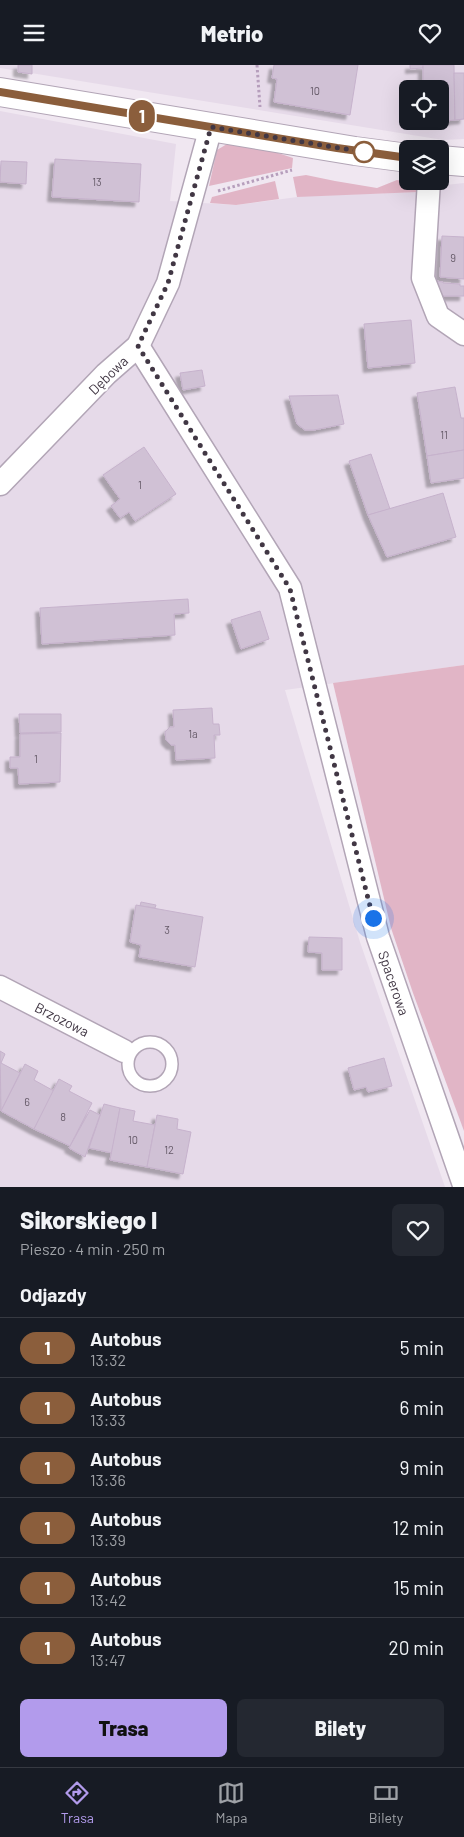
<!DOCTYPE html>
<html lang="pl">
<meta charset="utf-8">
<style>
:root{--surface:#171b24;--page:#242831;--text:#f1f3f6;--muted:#9ea1a6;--line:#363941;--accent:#b29bec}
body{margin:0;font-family:Barlow,sans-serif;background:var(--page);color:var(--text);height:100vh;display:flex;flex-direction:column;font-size:19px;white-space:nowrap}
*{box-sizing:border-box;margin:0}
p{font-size:16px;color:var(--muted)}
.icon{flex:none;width:28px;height:28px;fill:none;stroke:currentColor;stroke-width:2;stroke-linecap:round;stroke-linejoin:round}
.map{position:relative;height:1122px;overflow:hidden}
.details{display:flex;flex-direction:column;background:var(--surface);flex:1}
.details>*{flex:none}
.badge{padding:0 10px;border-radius:16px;font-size:18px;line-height:32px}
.controls{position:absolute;left:399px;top:15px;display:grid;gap:10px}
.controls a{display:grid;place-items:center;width:50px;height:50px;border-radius:8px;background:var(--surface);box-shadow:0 5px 20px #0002;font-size:25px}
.you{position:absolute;width:25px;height:25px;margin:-12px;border:4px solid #fff;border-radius:50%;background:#1a73e8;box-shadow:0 0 0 8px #1a73e833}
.map>.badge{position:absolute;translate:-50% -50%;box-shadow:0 0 0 2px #fff}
h2{padding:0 20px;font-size:19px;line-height:45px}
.round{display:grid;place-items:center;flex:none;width:52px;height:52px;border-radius:8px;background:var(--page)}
.overview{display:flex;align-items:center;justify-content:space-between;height:85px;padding:0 20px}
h1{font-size:24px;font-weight:800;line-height:38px}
.cta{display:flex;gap:10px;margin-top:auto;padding:10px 20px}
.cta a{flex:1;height:58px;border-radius:8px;background:var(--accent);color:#111;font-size:20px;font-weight:800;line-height:58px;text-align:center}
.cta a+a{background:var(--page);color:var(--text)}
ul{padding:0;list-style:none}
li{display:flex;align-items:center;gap:15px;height:60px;padding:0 20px;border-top:1px solid var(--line)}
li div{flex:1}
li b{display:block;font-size:19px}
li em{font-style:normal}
li .badge{min-width:55px;font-weight:700;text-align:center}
header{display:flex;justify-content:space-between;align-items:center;height:65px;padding:0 20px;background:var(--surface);font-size:22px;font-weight:800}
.tab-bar{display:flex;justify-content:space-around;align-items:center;height:70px;border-top:1px solid var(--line);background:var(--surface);font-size:14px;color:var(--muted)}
.tab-bar a{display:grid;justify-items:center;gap:2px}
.tab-bar .active{color:var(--accent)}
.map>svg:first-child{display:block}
</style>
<header><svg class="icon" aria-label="menu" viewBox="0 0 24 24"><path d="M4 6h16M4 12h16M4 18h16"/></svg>Metrio<svg class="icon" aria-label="heart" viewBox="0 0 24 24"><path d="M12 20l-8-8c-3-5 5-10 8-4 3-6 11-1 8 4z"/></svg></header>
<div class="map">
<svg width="464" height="1122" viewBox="0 0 464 1122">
<defs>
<filter id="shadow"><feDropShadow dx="-4.5" dy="4.5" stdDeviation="1" flood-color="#0004"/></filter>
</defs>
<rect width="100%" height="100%" fill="#f0e7f1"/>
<g fill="#e6dae9" fill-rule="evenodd">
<path d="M0,0H464V74L443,75L0,3ZM408,24H440V56H408Z"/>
<path d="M0,46L176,79L170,136L236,140L305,131L419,127L446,120L464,118V600L285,625L360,877L445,1122H0Z"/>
</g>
<g fill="#e1b5c6">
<path d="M227,79L272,86L293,93L292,103L209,121L217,85Z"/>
<path d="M306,110L335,116L377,123L397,115L420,118L419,127L297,132L293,112Z"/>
<path d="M275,116L279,134L236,140L210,138L212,132Z"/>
<path d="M464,600V1066L413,928L391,863L333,618Z"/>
</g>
<g fill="#d0c1d5" stroke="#c6b2cc" filter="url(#shadow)">
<path d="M18,0H32V9L18,7Z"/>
<path d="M274,0H358L350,50L274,37L277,14L272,13Z"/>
<path d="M410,0H423V3L410,4Z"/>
<path d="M423,0H454L455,55L425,58V56H440V24H421L420,17H423Z"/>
<path d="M454,8H464V54L455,55Z"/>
<path d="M55,94L141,99L139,137L52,132Z"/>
<path d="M1,96L27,97L26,119L0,117Z"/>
<path d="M442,171L464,172V214L440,212Z"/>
<path d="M436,216L443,217V218L460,219V221H464V231H436Z"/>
<path d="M411,255L415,298L368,303L364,259Z"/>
<path d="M202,305L205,321L183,325L180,308Z"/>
<path d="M455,322L461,353H464V385L427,391L417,328Z"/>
<path d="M338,330L344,359L314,365H305L297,359L289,331Z"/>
<path d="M144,382L176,429L135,456L129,447L120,453L111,441L120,434L103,410Z"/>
<path d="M464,385V413L431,418L427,391Z"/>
<path d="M371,389L390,444L368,450L349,396Z"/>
<path d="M443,428L456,472L387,492L368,450Z"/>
<path d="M188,534L189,548L174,549L175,570L42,579L40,543Z"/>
<path d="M260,546L269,574L241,584L231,555Z"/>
<path d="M212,643L213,659H219L220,670H214L215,693L176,695L175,680H171L166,675L165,667L170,662H174L173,645Z"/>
<path d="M19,649H61V667L20,668Z"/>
<path d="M61,668L60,717L19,719L18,703H10V692H20V669Z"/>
<path d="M141,837L156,840L155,843L140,841Z"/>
<path d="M136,840L203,852L195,902L139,892L141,880L130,877Z"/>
<path d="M309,872L342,873V905H322V888L308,887Z"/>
<path d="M0,986L5,989L1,998L20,1008L1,1046Z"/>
<path d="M384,993L392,1021L368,1027L366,1022L354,1025L348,1003Z"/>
<path d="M25,999L38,1006L34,1015L54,1026L34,1064L1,1046Z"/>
<path d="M59,1014L72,1021L69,1026L92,1038L70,1081L34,1064Z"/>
<path d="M104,1039L120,1043L112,1088L89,1083Z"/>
<path d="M120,1043L135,1046L133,1056L155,1060L147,1102L110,1095Z"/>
<path d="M90,1045L100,1050L85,1092L69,1083Z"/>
<path d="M157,1050L178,1054L177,1064L191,1067L183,1109L147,1102Z"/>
</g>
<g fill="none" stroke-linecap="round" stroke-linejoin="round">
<defs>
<circle id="service" cx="150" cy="999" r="22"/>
<g id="minor">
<path d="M429,116L423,213L438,251L464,269"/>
<path d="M138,281L290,523L378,872L464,1120"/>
<path d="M0,419L106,309L138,281L168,218L211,62"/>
<path d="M0,922L124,986"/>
</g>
<g id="tertiary">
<path d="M0,27L355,86L408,93"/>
<path d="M440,95L464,97"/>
</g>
</defs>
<use href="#service" stroke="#b2a5b6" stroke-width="14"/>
<use href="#minor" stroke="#b2a5b6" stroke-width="25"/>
<use href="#tertiary" stroke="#b2a5b6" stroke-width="30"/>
<g stroke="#b69ebc" stroke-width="3" stroke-dasharray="2.5 2.5" stroke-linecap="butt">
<path d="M257,0L260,42"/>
<path d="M218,126L292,105"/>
</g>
<use href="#service" stroke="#fff" stroke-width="11"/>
<use href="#minor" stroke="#fff" stroke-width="22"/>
<use href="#tertiary" stroke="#fff" stroke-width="28"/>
</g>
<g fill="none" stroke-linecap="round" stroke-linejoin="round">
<defs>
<path id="line" d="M0,27L337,83L408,93"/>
</defs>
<use href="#line" stroke="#fff" stroke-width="11"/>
<use href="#line" stroke="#8b5e3c" stroke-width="8"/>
<path stroke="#413744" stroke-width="5" stroke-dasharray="0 9" d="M364,87L211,62L168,218L138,281L290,524L373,853"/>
</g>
<circle fill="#fff" stroke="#8b5e3c" stroke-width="2.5" cx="364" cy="87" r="10"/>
<g text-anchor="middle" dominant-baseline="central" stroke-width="4.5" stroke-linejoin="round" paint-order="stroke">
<g font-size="11" fill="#655a68">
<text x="315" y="25">10</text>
<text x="97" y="116">13</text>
<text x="453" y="192">9</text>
<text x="444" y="369">11</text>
<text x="140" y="419">1</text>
<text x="193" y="668">1a</text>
<text x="36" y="693">1</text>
<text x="167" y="864">3</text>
<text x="27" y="1036">6</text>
<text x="63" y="1051">8</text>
<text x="133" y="1074">10</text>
<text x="169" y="1084">12</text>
</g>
<g font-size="14" fill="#413744" stroke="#fff">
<text transform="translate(108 310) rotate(-44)">Dębowa</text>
<text transform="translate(394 918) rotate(71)">Spacerowa</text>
<text transform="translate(62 954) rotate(27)">Brzozowa</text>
</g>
</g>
</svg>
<div class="controls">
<a><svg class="icon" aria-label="locate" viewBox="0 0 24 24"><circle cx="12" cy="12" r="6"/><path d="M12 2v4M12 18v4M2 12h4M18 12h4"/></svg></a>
<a><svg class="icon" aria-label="layers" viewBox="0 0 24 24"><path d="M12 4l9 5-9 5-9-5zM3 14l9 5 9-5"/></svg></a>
</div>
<div class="you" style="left:373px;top:853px"></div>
<b class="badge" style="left:142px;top:51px;background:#8b5e3c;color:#fff">1</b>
</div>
<section class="details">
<div class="overview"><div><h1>Sikorskiego I</h1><p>Pieszo · 4 min · 250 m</p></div><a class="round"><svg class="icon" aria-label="heart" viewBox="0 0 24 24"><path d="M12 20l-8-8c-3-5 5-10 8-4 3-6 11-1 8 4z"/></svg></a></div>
<h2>Odjazdy</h2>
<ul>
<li><span class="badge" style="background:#8b5e3c;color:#fff">1</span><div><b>Autobus</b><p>13:32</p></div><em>5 min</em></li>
<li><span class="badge" style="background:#8b5e3c;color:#fff">1</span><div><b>Autobus</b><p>13:33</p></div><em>6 min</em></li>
<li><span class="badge" style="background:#8b5e3c;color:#fff">1</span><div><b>Autobus</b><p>13:36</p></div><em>9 min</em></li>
<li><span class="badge" style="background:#8b5e3c;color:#fff">1</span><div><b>Autobus</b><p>13:39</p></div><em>12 min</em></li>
<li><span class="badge" style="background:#8b5e3c;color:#fff">1</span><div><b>Autobus</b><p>13:42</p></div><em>15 min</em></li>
<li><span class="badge" style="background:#8b5e3c;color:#fff">1</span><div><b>Autobus</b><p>13:47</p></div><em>20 min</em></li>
</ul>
<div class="cta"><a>Trasa</a><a>Bilety</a></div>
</section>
<nav class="tab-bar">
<a class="active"><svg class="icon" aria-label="directions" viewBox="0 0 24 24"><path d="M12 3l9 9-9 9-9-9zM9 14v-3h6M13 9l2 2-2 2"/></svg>Trasa</a>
<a><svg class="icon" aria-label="map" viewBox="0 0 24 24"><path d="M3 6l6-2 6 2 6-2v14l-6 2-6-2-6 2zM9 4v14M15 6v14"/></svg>Mapa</a>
<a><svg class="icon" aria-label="tickets" viewBox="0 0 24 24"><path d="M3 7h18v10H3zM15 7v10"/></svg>Bilety</a>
</nav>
